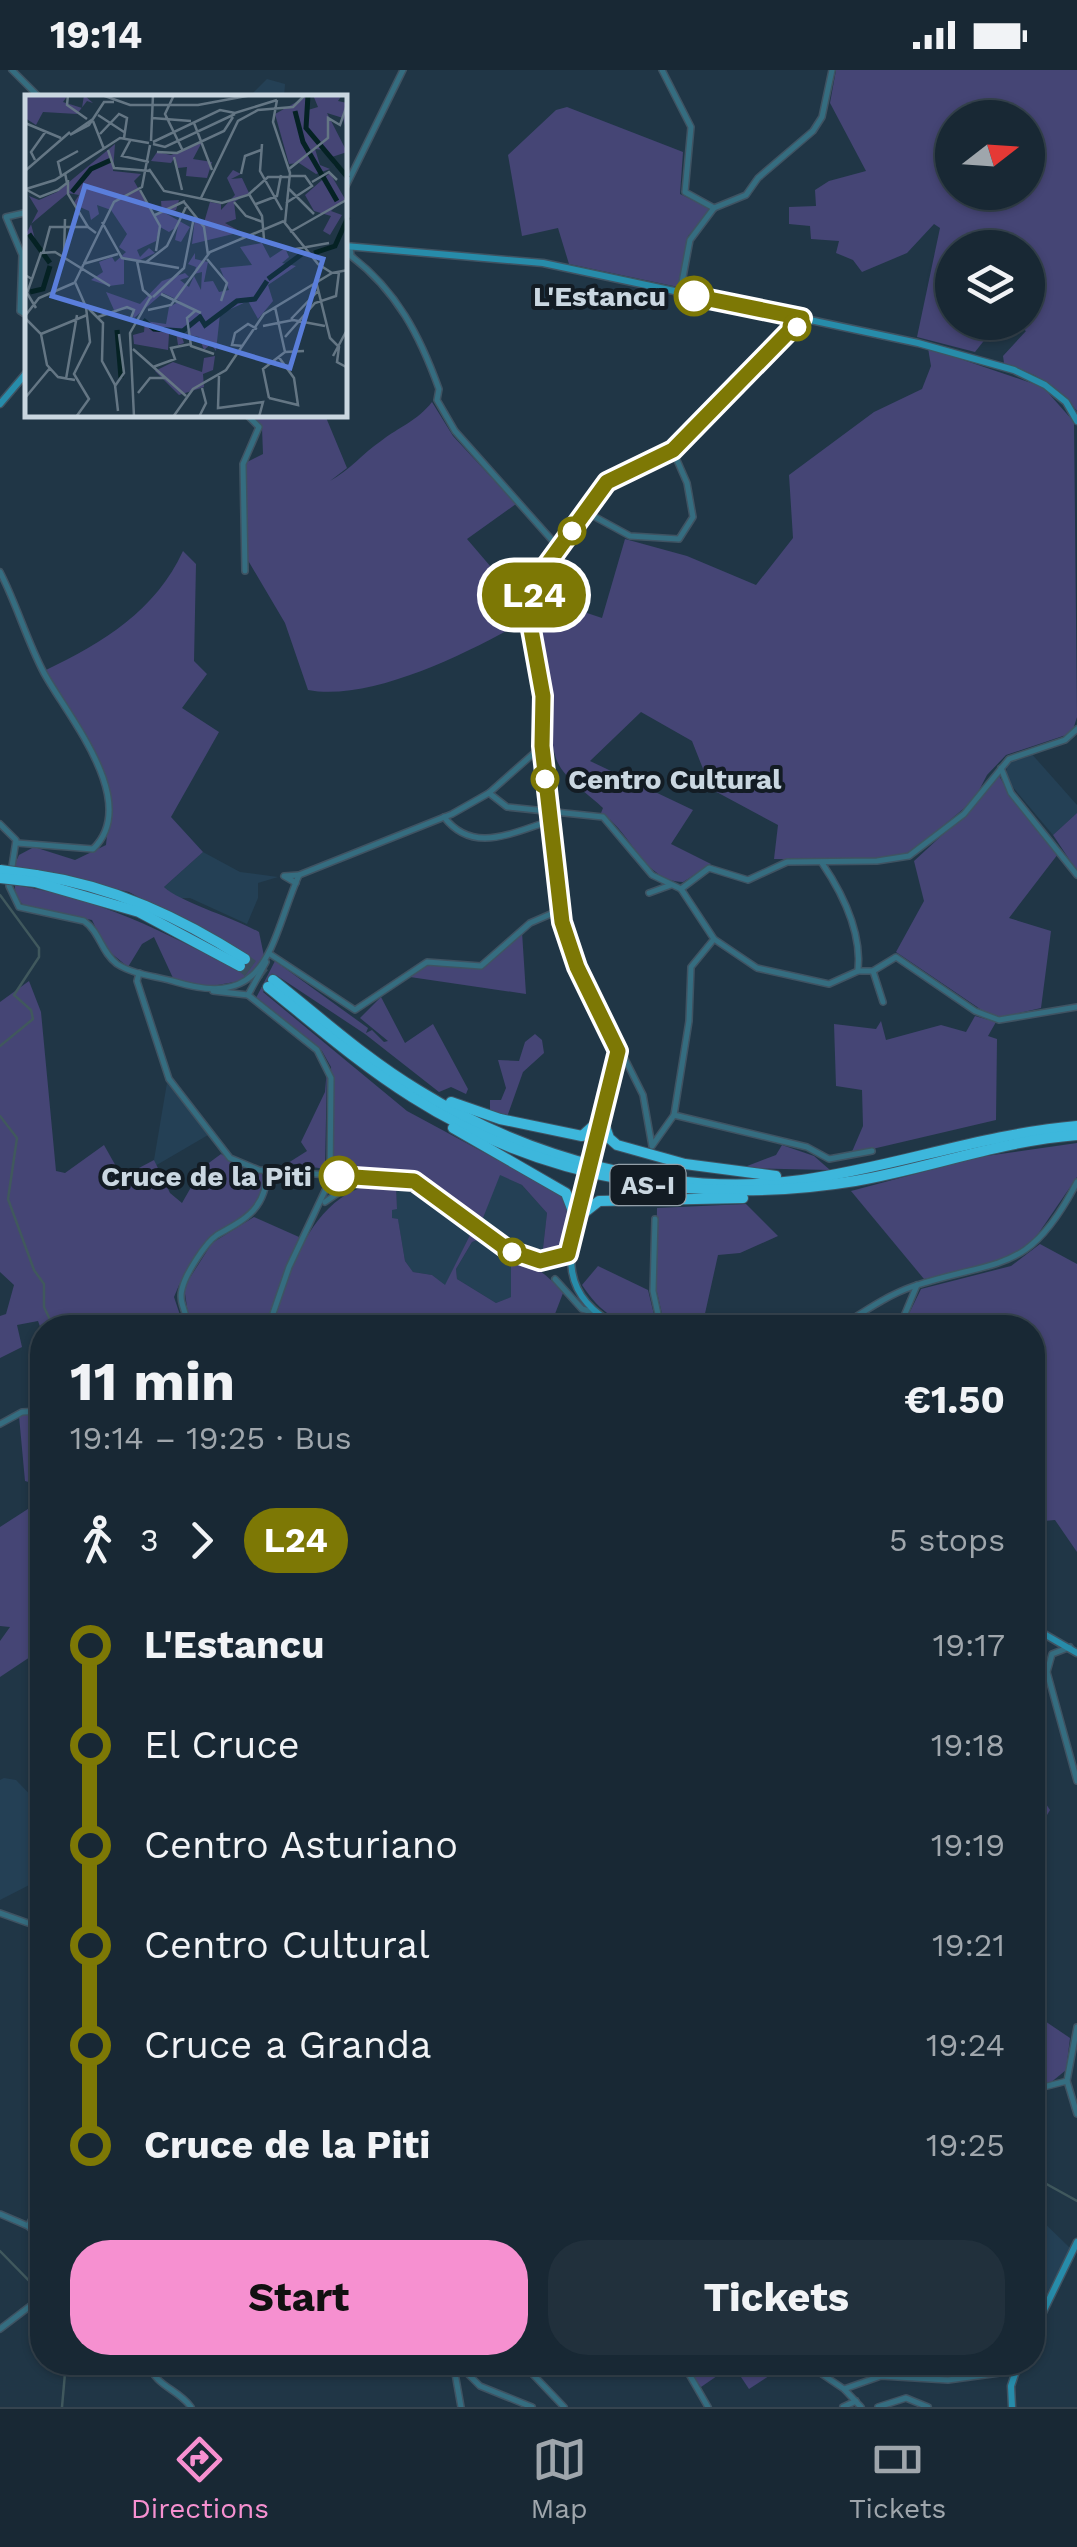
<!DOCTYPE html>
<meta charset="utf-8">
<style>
:root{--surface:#182834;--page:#21303c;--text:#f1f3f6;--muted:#9fa6ac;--line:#36444f;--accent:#f690d0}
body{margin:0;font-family:"Work Sans",sans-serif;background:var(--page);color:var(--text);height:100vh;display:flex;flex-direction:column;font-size:38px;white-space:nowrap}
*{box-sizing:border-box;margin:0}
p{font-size:32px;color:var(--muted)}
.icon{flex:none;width:55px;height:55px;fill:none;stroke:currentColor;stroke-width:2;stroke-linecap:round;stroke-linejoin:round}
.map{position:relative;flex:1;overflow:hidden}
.side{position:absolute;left:30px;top:1245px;width:1015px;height:1060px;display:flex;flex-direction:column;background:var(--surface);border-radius:40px;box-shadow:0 2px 8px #0004,0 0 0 2px var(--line)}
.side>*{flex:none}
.badge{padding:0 20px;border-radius:32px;font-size:35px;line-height:65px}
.needle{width:65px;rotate:73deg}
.fabs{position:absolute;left:935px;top:30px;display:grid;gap:20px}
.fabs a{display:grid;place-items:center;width:110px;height:110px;border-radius:50%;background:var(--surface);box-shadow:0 2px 8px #0004,0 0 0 2px var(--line);font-size:50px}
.map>.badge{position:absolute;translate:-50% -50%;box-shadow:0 0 0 5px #fff}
.legs{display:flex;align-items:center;gap:15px;height:110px;padding:0 40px;font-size:32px}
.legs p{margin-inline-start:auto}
.head{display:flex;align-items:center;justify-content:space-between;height:170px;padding:0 40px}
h1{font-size:55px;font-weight:700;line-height:75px}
.button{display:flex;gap:20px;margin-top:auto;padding:20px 40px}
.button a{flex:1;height:115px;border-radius:40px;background:var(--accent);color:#111;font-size:40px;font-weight:700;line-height:115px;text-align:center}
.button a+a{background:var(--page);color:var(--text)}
ul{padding:0 40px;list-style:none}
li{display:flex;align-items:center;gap:35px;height:100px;font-size:38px}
li i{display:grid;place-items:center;width:15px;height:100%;margin:0 12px;background:currentColor}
li i::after{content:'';width:25px;height:25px;margin:-12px;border:8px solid;border-radius:50%;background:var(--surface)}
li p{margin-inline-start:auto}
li:first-child i{background:linear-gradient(#0000 50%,currentColor 0)}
li:last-child i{background:linear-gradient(currentColor 50%,#0000 0)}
.status{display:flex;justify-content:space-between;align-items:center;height:70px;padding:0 50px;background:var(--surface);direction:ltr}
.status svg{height:28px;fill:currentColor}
.tabs{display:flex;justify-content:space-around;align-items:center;height:140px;border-top:2px solid var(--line);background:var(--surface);font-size:28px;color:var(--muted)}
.tabs a{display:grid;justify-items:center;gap:5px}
.tabs .current{color:var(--accent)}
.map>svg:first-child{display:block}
</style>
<div class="status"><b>19:14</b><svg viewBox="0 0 49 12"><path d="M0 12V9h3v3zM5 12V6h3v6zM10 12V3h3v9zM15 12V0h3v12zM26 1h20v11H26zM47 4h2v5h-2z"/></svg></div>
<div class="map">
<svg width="1077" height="2337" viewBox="0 0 1077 2337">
<rect width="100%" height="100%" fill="#203646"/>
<g fill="#244055">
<path d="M267,9L285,14L284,27H249Z"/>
<path d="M1030,682L1077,735V743L1053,765L1006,709L1007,694Z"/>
<path d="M203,782L240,802L278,807L258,813V828L247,854L190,828H177L164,817Z"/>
<path d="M167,1013L208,1065L155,1096L154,1090Z"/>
<path d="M499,1104L522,1115L547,1143L542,1187L509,1177L479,1158Z"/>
<path d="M396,1113L413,1114L433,1124L443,1141L448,1139L472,1161L445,1216L432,1205L413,1202L405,1191L398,1150L392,1148V1139L397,1138Z"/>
<path d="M483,1168L511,1186L514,1194L512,1227L496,1233L457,1209L456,1199L472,1172Z"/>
<path d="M4,1708L16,1710L42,1737V1801L41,1809L0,1830V1710Z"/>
<path d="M1033,2142L1070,2178L1044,2229L1033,2218Z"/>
</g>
<g fill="#454575" fill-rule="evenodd">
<path d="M836,0H1077V341C1058,315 1034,303 1004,293L1003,286L1026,261L1013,253L1028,252V178H952V252L998,253L975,282L917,267L940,158L934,154L907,183L862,202L853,190L836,183L839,171L811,169L810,156L789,154V137L816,136L815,120L829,111L866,101L830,33ZM952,48H1028V122H952Z"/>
<path d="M567,37L683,82L680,124L711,139L688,166L678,217L569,194L558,158L522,166L508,85L556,40Z"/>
<path d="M928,278L1043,317L1074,352L1077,647L1072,663L1006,685L987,705L974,730L908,785L879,790L774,789L778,755L711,719L692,671L641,642L590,691L693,740L671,774L711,794L683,812C643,811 631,761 601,743L603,738C591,726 565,709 558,693C547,667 531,557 536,526L602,548L625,469L687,486L756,515L793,468L789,405L874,342L922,319L931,296Z"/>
<path d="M432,332L453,366L516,434L467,469L526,538V550C470,582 371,632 308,620L285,553L246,487L247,392L263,384L262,358L252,345H325L347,398L330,411C350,400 363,383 381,371C399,357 417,351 432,332Z"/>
<path d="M183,481L196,494L194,591L207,604L182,638L219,662L171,747L203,782L164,817C180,832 232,847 259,862L264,886L246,910L206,917L173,908L154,867L142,874L128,897L106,879L92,850C68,846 13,849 15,815C101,829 160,860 237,900L248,886L129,822L14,796L19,785L34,777L75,790L106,775C116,690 86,669 46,600C103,573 156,540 183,481Z"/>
<path d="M998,704L1013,730L1058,784L1009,848L1051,861L1041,938L1002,947L986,943L896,882L924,831L914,791L976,734Z"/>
<path d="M1077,743V801L1053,765Z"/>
<path d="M522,862L526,924L410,907C429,885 454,897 479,899Z"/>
<path d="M275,891L368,958L366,963L372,960L384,972L388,971L360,948L381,927L405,973L433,954L468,1019L466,1024L451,1017L439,1022L365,964L276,905L263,922L407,1041L563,1125L571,1155L558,1181L542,1187L547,1143L522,1115L500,1105L479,1158L437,1119L414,1108L333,1102L331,997L322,981L256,928Z"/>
<path d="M29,911L41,942L56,1101L65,1103L104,1075L122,1107L154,1090L170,1123L182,1133L202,1098L221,1084L243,1099L262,1104V1120L253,1138L243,1150L205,1174L179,1215L174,1227L184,1257L42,1258V1262L38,1251L17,1255L22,1277L0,1288V1246L6,1244L14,1215L0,1202V932Z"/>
<path d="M975,946L996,952L988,966L997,969L996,1050L851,1084L863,1056L862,1020L836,1016L834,954L876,959L881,951L886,970L941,955L966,962Z"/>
<path d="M535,964L542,970L544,983L523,1002L507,1047L490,1041V1030H501L506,1018L498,990L519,991L525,972Z"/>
<path d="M327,998L325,1099L288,1093L307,1081L301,1072L325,1022Z"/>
<path d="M1077,1073V1107L1034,1170L1001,1192L924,1209L851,1121L979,1087Z"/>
<path d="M782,1075L814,1086L830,1100L742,1098L776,1085Z"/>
<path d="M379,1113H396L397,1139L392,1140V1148L398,1149L405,1191L413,1202L432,1205L445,1215L472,1161L483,1168L472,1172L456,1199L457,1209L496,1233L511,1227V1186C533,1194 548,1205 563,1223L550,1257L271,1258C290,1202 310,1123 379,1113Z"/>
<path d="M746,1134L778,1166L740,1183L718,1185L702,1257H665L656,1218L657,1138Z"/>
<path d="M254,1147L299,1167L265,1257H190L184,1217L212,1173Z"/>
<path d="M1040,1174L1077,1194V1482L1055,1450L1033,1452L1032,1258H902L921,1219L1011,1196Z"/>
<path d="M598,1196L648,1220L657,1257C622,1258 601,1244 582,1215Z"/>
<path d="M42,1338V1579L0,1607V1571L10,1557L0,1556V1457L31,1437L30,1428L39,1420V1415L25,1411L19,1346L20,1340Z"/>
<path d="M1033,1714L1050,1740L1033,1769Z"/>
<path d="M1033,1943L1070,1968L1066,2000L1049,2014H1033Z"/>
<path d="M685,2293H789L749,2319L733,2295L701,2317Z"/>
</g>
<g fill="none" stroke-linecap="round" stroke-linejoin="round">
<g stroke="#40585d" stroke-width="2.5">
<path d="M0,825L39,878V887L14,925L31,940L33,949L0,976"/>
<path d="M0,1046L17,1068L8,1129L34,1200L44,1214V1237L54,1258"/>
<path d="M1032,2106L1077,2131"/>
<path d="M0,2181L41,2223L42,2244"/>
<path d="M62,2337L66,2292"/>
</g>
<g stroke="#3a4e5d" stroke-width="10" stroke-dasharray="10 5" stroke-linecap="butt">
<path d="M245,889L273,910"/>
<path d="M240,896L268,917"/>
</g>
<defs>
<g id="street">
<path d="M12,0L40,28"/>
<path d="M662,0L691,57L685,122L714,138"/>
<path d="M345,118L403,0"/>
<path d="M714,138L746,125L758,108L813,61L822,47L832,0"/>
<path d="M28,142L6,147L22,185L20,241L28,246"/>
<path d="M350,177L351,186C397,221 420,266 439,319L437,330L455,361L559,478"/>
<path d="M680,223L690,170L714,138"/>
<path d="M586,442L630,466L679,469L693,447L687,413L673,381"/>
<path d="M245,501L243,394L259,357L247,345"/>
<path d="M0,502C17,535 27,571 44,603C66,644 142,732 93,779L17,773"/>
<path d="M1001,698L1011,723L1077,805"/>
<path d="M489,723L507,737L603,747L652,805L681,819L714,869L757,898L829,914L858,901H873L896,887L975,941L999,950L1077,937"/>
<path d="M444,747C473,785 513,762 550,751"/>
<path d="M0,754L16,770L9,816L19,837L84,851C100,862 101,882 117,894C134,905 156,906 176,912C270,941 270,871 299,805L452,744L489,723L542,676"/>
<path d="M822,793C843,824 862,863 858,901"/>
<path d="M296,813L284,806L299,805"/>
<path d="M681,819L709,798L748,810L787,792L877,791L909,786L964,744L1009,689L1065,670L1077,659"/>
<path d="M649,823L671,815"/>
<path d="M270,884L355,940L427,892L481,896L530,853L560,840"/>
<path d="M873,901L883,932"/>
<path d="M139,903L137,911L169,1009L230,1088L259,1100L414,1111L511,1182L540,1191L568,1184"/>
<path d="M213,921L248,925L266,892"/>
<path d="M248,925L317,980L331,1008L330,1110L289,1197L268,1258"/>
<path d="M619,977L643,1025L652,1076L674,1045L689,951L691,897L714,869"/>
<path d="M674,1045L807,1077L829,1089L872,1081"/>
<path d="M325,1132L357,1110"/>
<path d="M655,1149L653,1221L661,1258"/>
<path d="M555,1209L582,1239L599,1244"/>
<path d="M188,1258C188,1244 178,1233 182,1219C185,1205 205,1173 217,1165C246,1149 267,1138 267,1100"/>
<path d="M838,1258C862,1243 887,1225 914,1216C1000,1188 1029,1205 1077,1112"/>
<path d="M899,1258L917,1215"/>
<path d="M0,1354L22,1342L42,1341"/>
<path d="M1070,1577L1052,1584L1047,1602L1077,1711"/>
<path d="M0,1843L42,1858"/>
<path d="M1077,1957L1067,2011L1077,2044"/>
<path d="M1032,2020L1067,2011"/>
<path d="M0,2144L28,2156L42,2170"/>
<path d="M28,2156L42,2132"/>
<path d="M0,2259L42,2227"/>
<path d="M148,2292C155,2317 177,2318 191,2337"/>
<path d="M453,2292L461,2337"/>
<path d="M456,2292L480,2316L532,2337"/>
<path d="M521,2292L564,2337"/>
<path d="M682,2292L708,2337"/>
<path d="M804,2292L844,2319L861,2337"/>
<path d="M844,2319L881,2306L948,2310L1014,2301"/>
<path d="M843,2337L856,2331"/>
<path d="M878,2337L906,2328L928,2337"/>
</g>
<g id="secondary">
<path d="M345,176L543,193L918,273L1014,300L1045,315L1066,332L1077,351"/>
<path d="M0,334L28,301"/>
<path d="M596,1070L618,975L577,897L562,851L542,676L543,626L530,554L533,528L546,496L607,412L673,381L802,248"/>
<path d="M582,1127C567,1185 558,1226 621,1258"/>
<path d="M1032,1557L1077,1583"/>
<path d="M1032,2265L1077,2172"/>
<path d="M1012,2337L1011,2316L1019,2292"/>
</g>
<g id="highway">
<path d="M36,805C113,816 181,848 245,889"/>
<path d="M35,812L139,842L240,896"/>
<path d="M273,910C320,947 366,989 418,1020C529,1089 670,1128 802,1110C895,1097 983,1064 1077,1056"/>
<path d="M268,917C315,955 361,995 412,1027C544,1111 702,1136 855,1111C930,1098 1000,1071 1077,1065"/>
<path d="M451,1032L500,1049L582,1066L602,1048"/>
<path d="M602,1048L609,1068L617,1075L685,1094L776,1106"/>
<path d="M453,1058L566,1123L576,1149"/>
<path d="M576,1149L599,1131L743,1128"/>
</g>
</defs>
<use href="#street" stroke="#3f5362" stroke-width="8"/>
<use href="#secondary" stroke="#3f5362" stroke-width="9"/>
<use href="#highway" stroke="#3f5362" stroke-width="12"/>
<use href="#street" stroke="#356d80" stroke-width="5"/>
<use href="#secondary" stroke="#278caa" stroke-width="6"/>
<use href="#highway" stroke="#3db7dc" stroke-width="10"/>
<defs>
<path id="secondary-bridge" d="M582,1127L596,1070"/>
<g id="highway-bridge">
<path d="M0,800L36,805"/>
<path d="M0,808L35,812"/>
</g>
</defs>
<use href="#secondary-bridge" stroke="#3f5362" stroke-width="9" stroke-linecap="butt"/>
<use href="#highway-bridge" stroke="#3f5362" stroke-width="12" stroke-linecap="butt"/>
<use href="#secondary-bridge" stroke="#278caa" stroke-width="6"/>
<use href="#highway-bridge" stroke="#3db7dc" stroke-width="10"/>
</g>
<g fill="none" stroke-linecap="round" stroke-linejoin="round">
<defs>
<path id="line-1" d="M339,1106L414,1111L508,1180L540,1191L568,1184L618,981L577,897L562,852L542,676L543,626L530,554L533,528L546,496L607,412L673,380L802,248L694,226"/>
</defs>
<use href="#line-1" stroke="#fff" stroke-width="22"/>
<use href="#line-1" stroke="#7d7805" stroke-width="15"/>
</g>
<g fill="#fff" stroke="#7d7805" stroke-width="5">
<circle cx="694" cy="226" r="18"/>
<circle cx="797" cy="257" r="12"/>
<circle cx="572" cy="461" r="12"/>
<circle cx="545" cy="709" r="12"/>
<circle cx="339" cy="1106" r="18"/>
<circle cx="512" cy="1182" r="12"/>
</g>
<g text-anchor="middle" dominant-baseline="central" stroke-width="8" stroke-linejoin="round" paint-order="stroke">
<rect fill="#131c24" stroke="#939fa8" stroke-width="2.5" x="610.5" y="1095" width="75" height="40" rx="8"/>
<g font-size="25" font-weight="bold" fill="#cad7e1">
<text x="648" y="1115">AS-I</text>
</g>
<g font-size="28" font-weight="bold" fill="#cad7e1" stroke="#131c24" text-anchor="end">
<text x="666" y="226">L'Estancu</text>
<text x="568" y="709" text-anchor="start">Centro Cultural</text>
<text x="312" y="1106">Cruce de la Piti</text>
</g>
</g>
<g transform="translate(25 25)">
<rect width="322" height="322" fill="#203646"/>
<path d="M0,0H43L38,7L57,13L59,0L68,8L62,6L52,19L18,17L11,30L0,23ZM284,0L283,15L293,12L288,0H317L313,6L322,8V38L318,23L302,18L322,57L307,62L310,72L300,55L290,54L295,70L305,74L291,79L274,68L264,69L250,19ZM177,47L168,64L187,67L182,83L161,81L162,72L153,73L150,62L146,68L126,66L132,57L146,60ZM90,49L88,76L116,79L109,86L128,119L137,118L136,106L154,105L151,115L140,118L165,132L156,147L150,145L153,131L144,137L135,132L131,146L112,155L115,162L124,153L130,158L115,165L99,164V189L84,191L66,185L78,177L74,167L87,162L90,167L101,157L94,152L102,139L86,115L72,110L74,119L66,125L64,116L48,109L54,100L43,98L6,129L12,152L1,139L13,116L4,101L14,105L32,97ZM208,75L216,79L206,84L217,83L224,98L209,107L211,124L200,128L216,137L167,149L170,123L178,131L185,107L196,109V115L210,100L202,83ZM305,78L320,104L306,116L317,120L305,140L298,136L306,121L289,116L280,100ZM237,148L245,163L260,153L264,162L257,168L271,171L243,190L248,206L233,224L223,206L195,219L191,256L186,249L179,255L174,242L164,240L163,230L155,236L159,248L153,250L151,237L144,239L143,255L109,249L108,240L119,237L120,226L141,229L144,212L155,206L138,198L108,224L109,214L89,215L81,197L115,209L137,186L160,178L164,182L155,185L164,192L169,181L176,195L177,177L169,179L171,172L163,169L170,158V164L183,167L179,187L188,186L194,197L204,195L195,173L227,170L215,152ZM190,261L188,275L178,279L179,292L154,300L130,276L148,267L177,277L179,263Z" fill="#454575"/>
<path fill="none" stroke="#052224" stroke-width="5" d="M283,0L281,33L323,83M270,16L278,47L312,106M47,97L66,74L86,65M4,139L25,168M289,158L310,151L323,122M243,184L281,156M5,197L18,194L25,171M118,225L129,234L158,236L175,222L180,230L212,206L230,204L242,186M92,235L96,283"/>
<path fill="none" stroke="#647684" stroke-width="2.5" d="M43,0L42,10L62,24M77,0L105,10H173L227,0M149,0L140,19L158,56M252,5L248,27L265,78L260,128L293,169L307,178L323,175M73,20L99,37M127,23L166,26M68,24L45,40L64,30L79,7H89M68,26L79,54M0,28L36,43M169,28L187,75M75,39L94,19L102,23L99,43M106,44L97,61L124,67M126,46L128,0M128,47L195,15L210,18L252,5M128,49L140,52L210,19M237,49L235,76L257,115M83,55L89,73L125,76M132,57L152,58L199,36L208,22M149,62L157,95M10,65L6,57L21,36M124,74L139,96L197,108L223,100L243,82H264M264,74L303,43V23L315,30L323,7M0,76L45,37M216,79L220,61L236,55M36,80L33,67L53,56M43,85V99L63,132M287,87L304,77L312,85M263,93L289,119M1,94L30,85L95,43L124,48M2,95L15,102L33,95L42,88L40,78M115,95L135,131L131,156M224,99L237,121L239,144M176,103L213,26L233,15L268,12L280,0M159,107L179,132L183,160M209,107L221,121L238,127M261,108L287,91L280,81H264M231,109L252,101L256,80M130,120L160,106M77,127L97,163L154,173M265,137L323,104M221,141L265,155L304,148M18,158L25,132H63L71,138M39,159L40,124M182,164L202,188L196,206M112,166L118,195L127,203M120,168L142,151L161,112M58,169L93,159M0,180L7,184L2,198L11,213M7,184L16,158L30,157L85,191M291,186L305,243L314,252L312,267L323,273M136,199L176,218M128,202L159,173L169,122M250,212L260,257M64,214L78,228L77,266L90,290L93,316M123,215L146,210L185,157L259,126M170,216L162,223L166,251L189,259M0,221L14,203L49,188M73,222L102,212L109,215L106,223M0,223L16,239L22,270L33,282L50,285M266,224L293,196M238,231L268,225L300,231M16,239L62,220M260,242L290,208L311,201L314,177M218,251L207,250L210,238L223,229L232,234M108,254L161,301M308,261L323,233M128,272L150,264L146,253L166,249M194,281L193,313L238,307L234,322M41,284L52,220M90,291L99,278L94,239M113,298L125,283H141M0,303L25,273M244,303L273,310L269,283L253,261M244,303L238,274L260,257L279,256M51,322L64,304L49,279L65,247L61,212L50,187L89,107L117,92L125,50M109,322L105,238L125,203M148,322L168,294L201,275L239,219L307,178M174,322L181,308L177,293"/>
<path fill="#5a7edb" fill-opacity="0.15" stroke="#5a7edb" stroke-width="5" d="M60,91L298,164L265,273L27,201Z"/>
<rect width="322" height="322" fill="none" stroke="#cad7e1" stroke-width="5"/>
</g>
</svg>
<div class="fabs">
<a><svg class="needle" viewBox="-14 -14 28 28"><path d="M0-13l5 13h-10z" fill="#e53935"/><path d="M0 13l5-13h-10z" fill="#9fa6ac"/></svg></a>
<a><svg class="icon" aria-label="layers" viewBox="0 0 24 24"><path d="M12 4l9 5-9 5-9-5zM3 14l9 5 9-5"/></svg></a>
</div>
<b class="badge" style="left:534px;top:525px;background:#7d7805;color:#fff">L24</b>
<section class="side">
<div class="head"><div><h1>11 min</h1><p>19:14 – 19:25 · Bus</p></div><b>€1.50</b></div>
<div class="legs"><svg class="icon" aria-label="walk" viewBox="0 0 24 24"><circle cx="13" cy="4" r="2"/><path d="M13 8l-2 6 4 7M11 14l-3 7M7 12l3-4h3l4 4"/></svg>3<svg class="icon" aria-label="forward" viewBox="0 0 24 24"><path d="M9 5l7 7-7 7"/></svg><b class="badge" style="background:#7d7805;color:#fff">L24</b><p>5 stops</p></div>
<ul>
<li><i style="color:#7d7805"></i><b>L'Estancu</b><p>19:17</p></li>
<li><i style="color:#7d7805"></i><span>El Cruce</span><p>19:18</p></li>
<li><i style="color:#7d7805"></i><span>Centro Asturiano</span><p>19:19</p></li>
<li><i style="color:#7d7805"></i><span>Centro Cultural</span><p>19:21</p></li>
<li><i style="color:#7d7805"></i><span>Cruce a Granda</span><p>19:24</p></li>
<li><i style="color:#7d7805"></i><b>Cruce de la Piti</b><p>19:25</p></li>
</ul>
<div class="button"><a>Start</a><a>Tickets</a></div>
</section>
</div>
<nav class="tabs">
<a class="current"><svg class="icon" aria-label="directions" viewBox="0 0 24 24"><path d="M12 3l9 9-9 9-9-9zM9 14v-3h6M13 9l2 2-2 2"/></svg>Directions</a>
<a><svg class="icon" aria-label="map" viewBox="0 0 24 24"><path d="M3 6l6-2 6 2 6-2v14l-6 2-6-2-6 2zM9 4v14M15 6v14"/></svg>Map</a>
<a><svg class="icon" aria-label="tickets" viewBox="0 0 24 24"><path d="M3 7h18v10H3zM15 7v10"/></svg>Tickets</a>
</nav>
